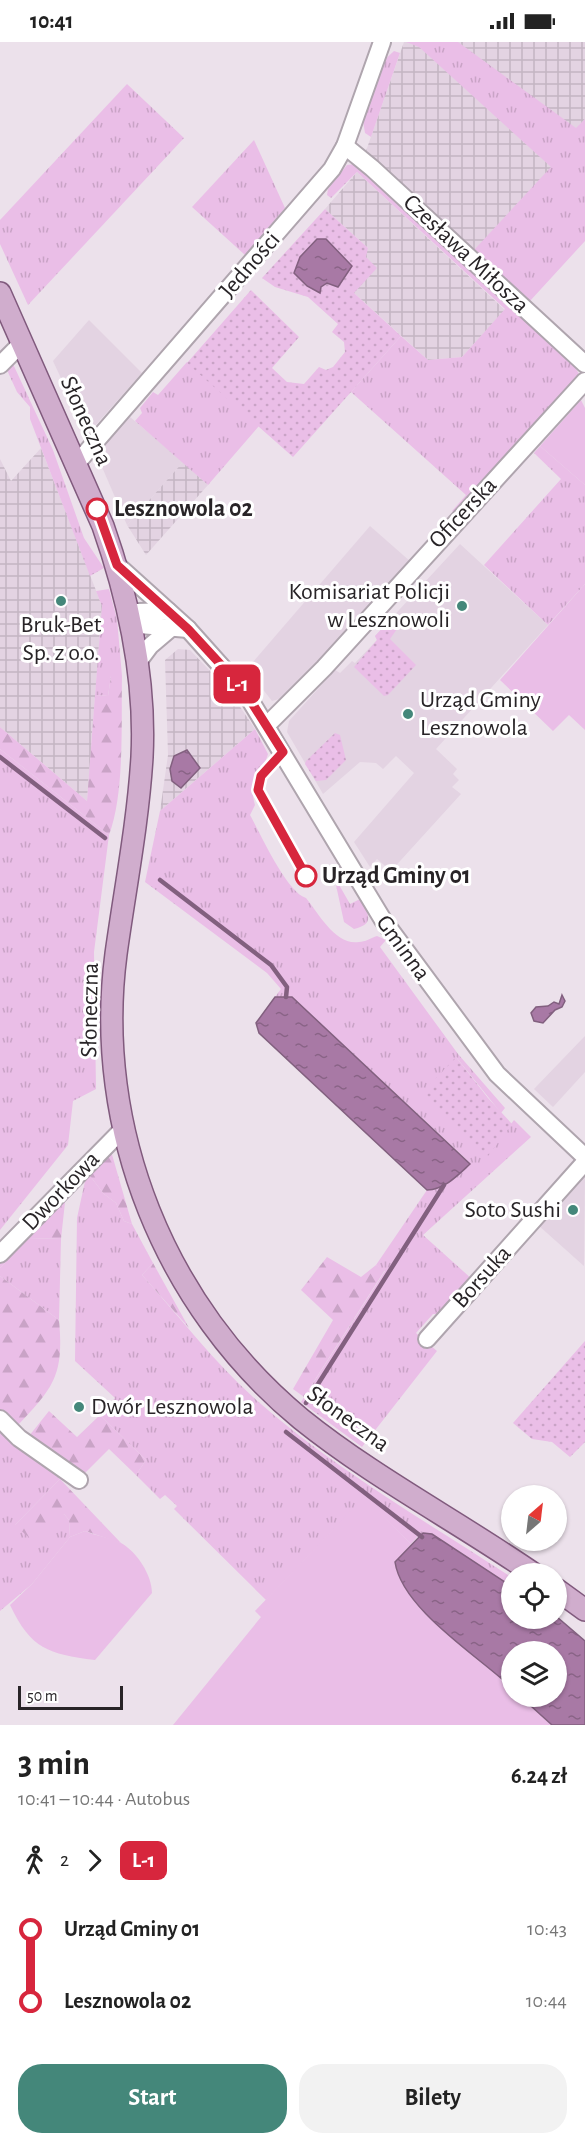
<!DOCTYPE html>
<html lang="pl">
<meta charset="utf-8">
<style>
:root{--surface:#fff;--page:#f2f2f2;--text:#222;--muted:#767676;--accent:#44877a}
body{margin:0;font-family:"Alegreya Sans",sans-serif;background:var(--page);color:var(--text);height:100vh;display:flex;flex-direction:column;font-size:22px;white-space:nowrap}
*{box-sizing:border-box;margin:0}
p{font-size:20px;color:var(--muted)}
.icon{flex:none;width:33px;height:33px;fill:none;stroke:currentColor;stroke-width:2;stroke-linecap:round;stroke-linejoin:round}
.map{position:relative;height:1683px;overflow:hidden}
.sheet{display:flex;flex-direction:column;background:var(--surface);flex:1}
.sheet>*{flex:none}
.badge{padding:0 12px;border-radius:9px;font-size:21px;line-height:39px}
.needle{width:39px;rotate:28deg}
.tools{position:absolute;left:501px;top:1443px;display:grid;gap:12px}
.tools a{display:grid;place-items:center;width:66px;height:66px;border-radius:50%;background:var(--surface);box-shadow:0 2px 4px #0004;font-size:30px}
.scale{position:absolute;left:18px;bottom:15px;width:105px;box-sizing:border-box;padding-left:6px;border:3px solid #282427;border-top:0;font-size:16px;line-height:21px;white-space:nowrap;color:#282427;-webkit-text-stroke:4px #fff;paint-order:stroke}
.map>.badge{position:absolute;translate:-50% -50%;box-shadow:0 0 0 3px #fff}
.legs{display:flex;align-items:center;gap:9px;height:66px;padding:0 18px;font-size:20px}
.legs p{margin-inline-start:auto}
.head{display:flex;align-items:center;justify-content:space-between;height:102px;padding:0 18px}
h1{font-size:33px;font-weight:600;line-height:45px}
.cta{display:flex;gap:12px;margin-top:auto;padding:12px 18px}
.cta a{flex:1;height:69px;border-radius:24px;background:var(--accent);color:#fff;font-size:24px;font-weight:600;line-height:69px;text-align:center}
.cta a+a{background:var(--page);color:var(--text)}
ul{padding:0 18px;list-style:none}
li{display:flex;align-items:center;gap:21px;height:72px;font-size:22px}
li i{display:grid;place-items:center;width:9px;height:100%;margin:0 8px;background:currentColor}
li i::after{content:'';width:15px;height:15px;margin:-8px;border:4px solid;border-radius:50%;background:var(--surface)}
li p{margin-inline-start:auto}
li:first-child i{background:linear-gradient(#0000 50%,currentColor 0)}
li:last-child i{background:linear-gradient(currentColor 50%,#0000 0)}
.status{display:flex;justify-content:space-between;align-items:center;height:42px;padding:0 30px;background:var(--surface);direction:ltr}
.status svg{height:16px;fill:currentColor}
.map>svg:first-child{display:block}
</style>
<div class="status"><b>10:41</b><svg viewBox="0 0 49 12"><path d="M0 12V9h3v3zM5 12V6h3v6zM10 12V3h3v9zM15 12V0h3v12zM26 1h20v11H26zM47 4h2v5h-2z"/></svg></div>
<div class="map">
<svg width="585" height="1683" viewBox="0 0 585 1683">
<defs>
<pattern id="industrial-grid" width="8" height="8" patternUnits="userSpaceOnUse" patternTransform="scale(1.5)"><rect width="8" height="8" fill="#e3d3e2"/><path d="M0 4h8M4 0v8" fill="none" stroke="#c3b5c2"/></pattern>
<pattern id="grass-tufts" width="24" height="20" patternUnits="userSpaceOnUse" patternTransform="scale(1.5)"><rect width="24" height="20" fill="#eabee7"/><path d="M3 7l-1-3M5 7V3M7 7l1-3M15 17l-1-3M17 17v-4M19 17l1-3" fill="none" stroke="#c9a3c6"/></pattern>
<pattern id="forest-firs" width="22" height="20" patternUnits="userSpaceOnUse" patternTransform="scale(1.5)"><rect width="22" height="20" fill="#eabee7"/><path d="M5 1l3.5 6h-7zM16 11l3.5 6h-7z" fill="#c9a3c6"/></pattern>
<pattern id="park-dots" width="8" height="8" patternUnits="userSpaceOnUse" patternTransform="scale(1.5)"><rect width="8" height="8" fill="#eabee7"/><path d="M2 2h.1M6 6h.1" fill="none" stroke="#c9a3c6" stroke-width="1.8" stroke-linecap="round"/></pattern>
<pattern id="water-ripples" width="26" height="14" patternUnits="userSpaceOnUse" patternTransform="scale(1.5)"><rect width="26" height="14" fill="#a879a5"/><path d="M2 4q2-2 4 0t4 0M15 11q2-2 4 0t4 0" fill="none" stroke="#896386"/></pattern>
</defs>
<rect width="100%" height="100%" fill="#ece1eb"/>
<g fill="#e3d3e2">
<path d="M89,278L142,331L92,387L85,388L53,319Z"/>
<path d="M130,375L183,420L127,483L99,418L104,404Z"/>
<path d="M370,484L411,520L290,654L272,659L247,627Z"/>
<path d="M460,502L548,583L436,707L457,727L453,732L459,738L452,745L461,752L391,829L377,817L370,825L354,800L414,731L396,714L383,727L376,721L360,720L323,752L287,690L289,679L335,628L340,631L352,619L355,621L377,598L375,594Z"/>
<path d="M585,994V1030L553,1065L534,1047Z"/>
<path d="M581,1132L585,1133L584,1224L538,1183Z"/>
</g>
<g fill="url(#industrial-grid)">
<path d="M404,0H585V77L577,86L515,245L366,109Z"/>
<path d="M357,130L505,268L462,315L428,318L354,251L368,206L325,167Z"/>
<path d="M41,406L102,564L87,759L0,685V417L11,439Z"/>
<path d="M183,420L208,443L146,513L127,483Z"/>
<path d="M178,607L190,608L230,650L255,687L160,769L168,713L165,618Z"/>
</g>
<g fill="url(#grass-tufts)">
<path d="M406,0H458L576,86L585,77V199L530,259L474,208L551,125L419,5Z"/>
<path d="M394,9L400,11L371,95L365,91L363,79L382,20Z"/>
<path d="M127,42L184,96L28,263L0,202V178Z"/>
<path d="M254,98L285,166L245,213L192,165Z"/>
<path d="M355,122L365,126L571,318L579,332L456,472L452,469L466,453L351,350L401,294L428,318L462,315L505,267L357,130L331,156L327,153L328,147L347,123Z"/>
<path d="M187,320L259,384L208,443L135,379L142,371L140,366L153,350L158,353Z"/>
<path d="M9,321L13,322L53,408L84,496L104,526L90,534L30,377V365L17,350L7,328Z"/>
<path d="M540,404L585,443V542L548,583L484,523L561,437L534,411Z"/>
<path d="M109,547L117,577L122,634H111L108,654L95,653L102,564L96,549Z"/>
<path d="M255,687L268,712C262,734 247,736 255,763L250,773C260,791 287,851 306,856C319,872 336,904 359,900C365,900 371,896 377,894L386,898L380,905L458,1012L505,1066L501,1071L456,1015L488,1113L514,1078L531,1095L423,1193L473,1238L442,1272H433L416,1291L437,1309L362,1405L301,1360L385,1229L376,1223L427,1148C445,1147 455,1130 467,1118L292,955H275L281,947L267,931L145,840L160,769Z"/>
<path d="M0,707L109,793L94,910L96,1047L73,1059L68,1103L0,1188Z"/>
<path d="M334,834L350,862L360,857C368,871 376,882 354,887L344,880Z"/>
<path d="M87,1130L104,1152L116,1161L124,1179L132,1182L153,1221L142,1233C179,1274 212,1318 253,1355C331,1425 424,1478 511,1535V1544L432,1492L419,1493L411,1502L364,1456L266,1558L174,1467L177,1464L165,1453L160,1457L136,1433L146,1418L100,1373L115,1356L75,1319L77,1176Z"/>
<path d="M28,1196L61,1197L59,1278L0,1234V1226Z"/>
<path d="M3,1390L60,1437L15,1483L64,1472L69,1478L70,1495L32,1542L0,1569V1392Z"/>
</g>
<g fill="url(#forest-firs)">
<path d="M111,634H122C121,679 125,751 109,793L0,707V685L87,759L95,653L108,654Z"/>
<path d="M111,1109L132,1182L124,1179L116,1161L104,1152L87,1130Z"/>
<path d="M66,1151L61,1197L28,1196L0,1226V1220Z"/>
<path d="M327,1215L361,1235L376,1223L385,1228L304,1355L293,1347L333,1278L301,1248Z"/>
<path d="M153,1221L189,1286L142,1233Z"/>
<path d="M0,1234L59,1278C64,1333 54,1345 17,1384L0,1369Z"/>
<path d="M49,1369L77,1395L100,1373L146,1418L136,1433L109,1407L84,1432L29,1394Z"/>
<path d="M60,1437L121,1501L85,1489L70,1495L69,1478L64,1472L35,1501L15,1483Z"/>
</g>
<g fill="url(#park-dots)">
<path d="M325,167L368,206L366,215L377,226L354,251L401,294L293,415L187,321L251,248L299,295L272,326L287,340L304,342L319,325L326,328L333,325L345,310L344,300L332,290L338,282L308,255L275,245L262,236Z"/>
<path d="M390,578L397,587L390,597L416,623L388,653L384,654L354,625L377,598L375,594Z"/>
<path d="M335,691L340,693L346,718L326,738L316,739L305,722L306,719Z"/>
<path d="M456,1015L488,1056L512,1082L488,1114L422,1051Z"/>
<path d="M585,1299V1400L570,1415L552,1400L532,1397L513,1381Z"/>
</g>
<g fill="#eabee7">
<path d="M581,358L585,366V443L540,404Z"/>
<path d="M585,542V688L569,673L553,689L500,638Z"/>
<path d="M364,1455L411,1502L395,1520C402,1567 478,1614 511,1645L512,1654L521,1655L552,1683H173L261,1575L255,1569Z"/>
<path d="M85,1489C96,1494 110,1495 121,1501C137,1510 152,1533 152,1551L95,1618C48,1612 31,1607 10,1563L32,1542L70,1495Z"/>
</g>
<g fill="url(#water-ripples)" stroke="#82607f" stroke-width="1.5">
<path d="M317,197H326L352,224L338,245L327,241L321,245L320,251L307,244L294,231L300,215Z"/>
<path d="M187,708L200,726L181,746L172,739L170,727L174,714Z"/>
<path d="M562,953L565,959L562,965L555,968L543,981L534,979L531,971L536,965L548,964L554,960L559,962Z"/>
<path d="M275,955H292L470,1122C457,1134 445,1147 427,1148L259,991L256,981Z"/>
<path d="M423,1491L432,1492L511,1544L512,1576L557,1575L585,1599V1683H552L521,1655L556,1654V1610H512L511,1645C478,1614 402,1567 395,1520Z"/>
</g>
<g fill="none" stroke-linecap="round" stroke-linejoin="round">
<g stroke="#82607f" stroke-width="4.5">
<path d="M0,715L105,796"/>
<path d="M160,838L271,923L287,945L286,955"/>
<path d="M306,1361L444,1143"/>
<path d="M286,1390L422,1495"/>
</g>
<defs>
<g id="minor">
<path d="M345,104L372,126L585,322"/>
<path d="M0,323L22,301"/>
<path d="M77,421L332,127L345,104L382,0"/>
<path d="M117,523L188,587L247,653L383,878L497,1032L585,1115"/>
<path d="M168,569L138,570L130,575L140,583L188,587"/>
<path d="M138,620L150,604L170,587"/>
<path d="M267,683L324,626L585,339"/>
<path d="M0,1212L123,1087"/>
<path d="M427,1297L585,1120"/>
<path d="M0,1377L19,1396L79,1438"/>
</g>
<g id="major">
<path d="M0,251L103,484C129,558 146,636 142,715C138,781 125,847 116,912C93,1087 165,1265 301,1377C373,1435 457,1479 534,1532"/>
<path d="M556,1547L585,1568"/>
</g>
</defs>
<use href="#minor" stroke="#afa5ae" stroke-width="20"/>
<use href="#major" stroke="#805a7d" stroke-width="24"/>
<use href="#minor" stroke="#fff" stroke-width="16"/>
<use href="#major" stroke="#d0adcd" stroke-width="21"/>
</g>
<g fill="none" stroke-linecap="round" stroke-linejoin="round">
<defs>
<path id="line-1" d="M97,467L117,523L188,587L223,625L247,653L283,710L261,734L258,748L306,834"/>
</defs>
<use href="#line-1" stroke="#fff" stroke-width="14"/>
<use href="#line-1" stroke="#d7263d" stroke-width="9"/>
</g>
<g fill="#fff" stroke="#d7263d" stroke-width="3">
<circle cx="97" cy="467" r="10"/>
<circle cx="306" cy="834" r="10"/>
</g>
<g fill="#44877a" stroke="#fff" stroke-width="2">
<circle cx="61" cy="559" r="6"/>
<circle cx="462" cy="564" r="6"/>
<circle cx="408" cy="672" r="6"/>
<circle cx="573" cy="1168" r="6"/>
<circle cx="79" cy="1365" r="6"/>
</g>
<g text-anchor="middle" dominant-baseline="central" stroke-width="6" stroke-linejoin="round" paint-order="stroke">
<g font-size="24" fill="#282427" stroke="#fff">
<text transform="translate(466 212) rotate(43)">Czesława Miłosza</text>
<text transform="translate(250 223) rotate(-49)">Jedności</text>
<text transform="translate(86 379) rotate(66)">Słoneczna</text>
<text transform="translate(463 471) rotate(-47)">Oficerska</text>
<text transform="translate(403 906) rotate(54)">Gminna</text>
<text transform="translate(90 968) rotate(-89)">Słoneczna</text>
<text transform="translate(61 1149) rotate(-46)">Dworkowa</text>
<text transform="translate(482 1235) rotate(-48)">Borsuka</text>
<text transform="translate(348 1377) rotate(36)">Słoneczna</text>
</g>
<g font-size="24" font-weight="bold" fill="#282427" stroke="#fff" text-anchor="start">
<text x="114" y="467">Lesznowola 02</text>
<text x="322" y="834">Urząd Gminy 01</text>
</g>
<g font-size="24" fill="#282427" stroke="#fff" text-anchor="end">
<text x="450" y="550">Komisariat Policji<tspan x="450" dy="28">w Lesznowoli</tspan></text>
<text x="61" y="583" text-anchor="middle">Bruk-Bet<tspan x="61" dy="28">Sp. z o.o.</tspan></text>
<text x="420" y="658" text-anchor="start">Urząd Gminy<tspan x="420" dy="28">Lesznowola</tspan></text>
<text x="561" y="1168">Soto Sushi</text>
<text x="91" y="1365" text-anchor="start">Dwór Lesznowola</text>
</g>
</g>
</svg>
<div class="tools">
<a><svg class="needle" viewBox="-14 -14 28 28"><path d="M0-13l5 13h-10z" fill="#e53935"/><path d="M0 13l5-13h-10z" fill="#767676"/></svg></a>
<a><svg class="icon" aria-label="locate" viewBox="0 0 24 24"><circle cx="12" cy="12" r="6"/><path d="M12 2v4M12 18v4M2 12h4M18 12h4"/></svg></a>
<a><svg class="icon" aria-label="layers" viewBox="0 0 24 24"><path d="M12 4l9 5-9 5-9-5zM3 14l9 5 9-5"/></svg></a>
</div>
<div class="scale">50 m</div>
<b class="badge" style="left:237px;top:642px;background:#d7263d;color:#fff">L-1</b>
</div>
<section class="sheet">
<div class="head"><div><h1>3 min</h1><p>10:41 – 10:44 · Autobus</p></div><b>6.24 zł</b></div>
<div class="legs"><svg class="icon" aria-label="walk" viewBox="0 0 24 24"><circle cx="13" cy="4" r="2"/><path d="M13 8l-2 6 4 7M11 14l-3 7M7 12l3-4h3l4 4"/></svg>2<svg class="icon" aria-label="forward" viewBox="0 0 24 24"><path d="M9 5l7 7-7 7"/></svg><b class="badge" style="background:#d7263d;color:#fff">L-1</b></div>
<ul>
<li><i style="color:#d7263d"></i><b>Urząd Gminy 01</b><p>10:43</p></li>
<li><i style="color:#d7263d"></i><b>Lesznowola 02</b><p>10:44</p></li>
</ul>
<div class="cta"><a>Start</a><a>Bilety</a></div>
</section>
